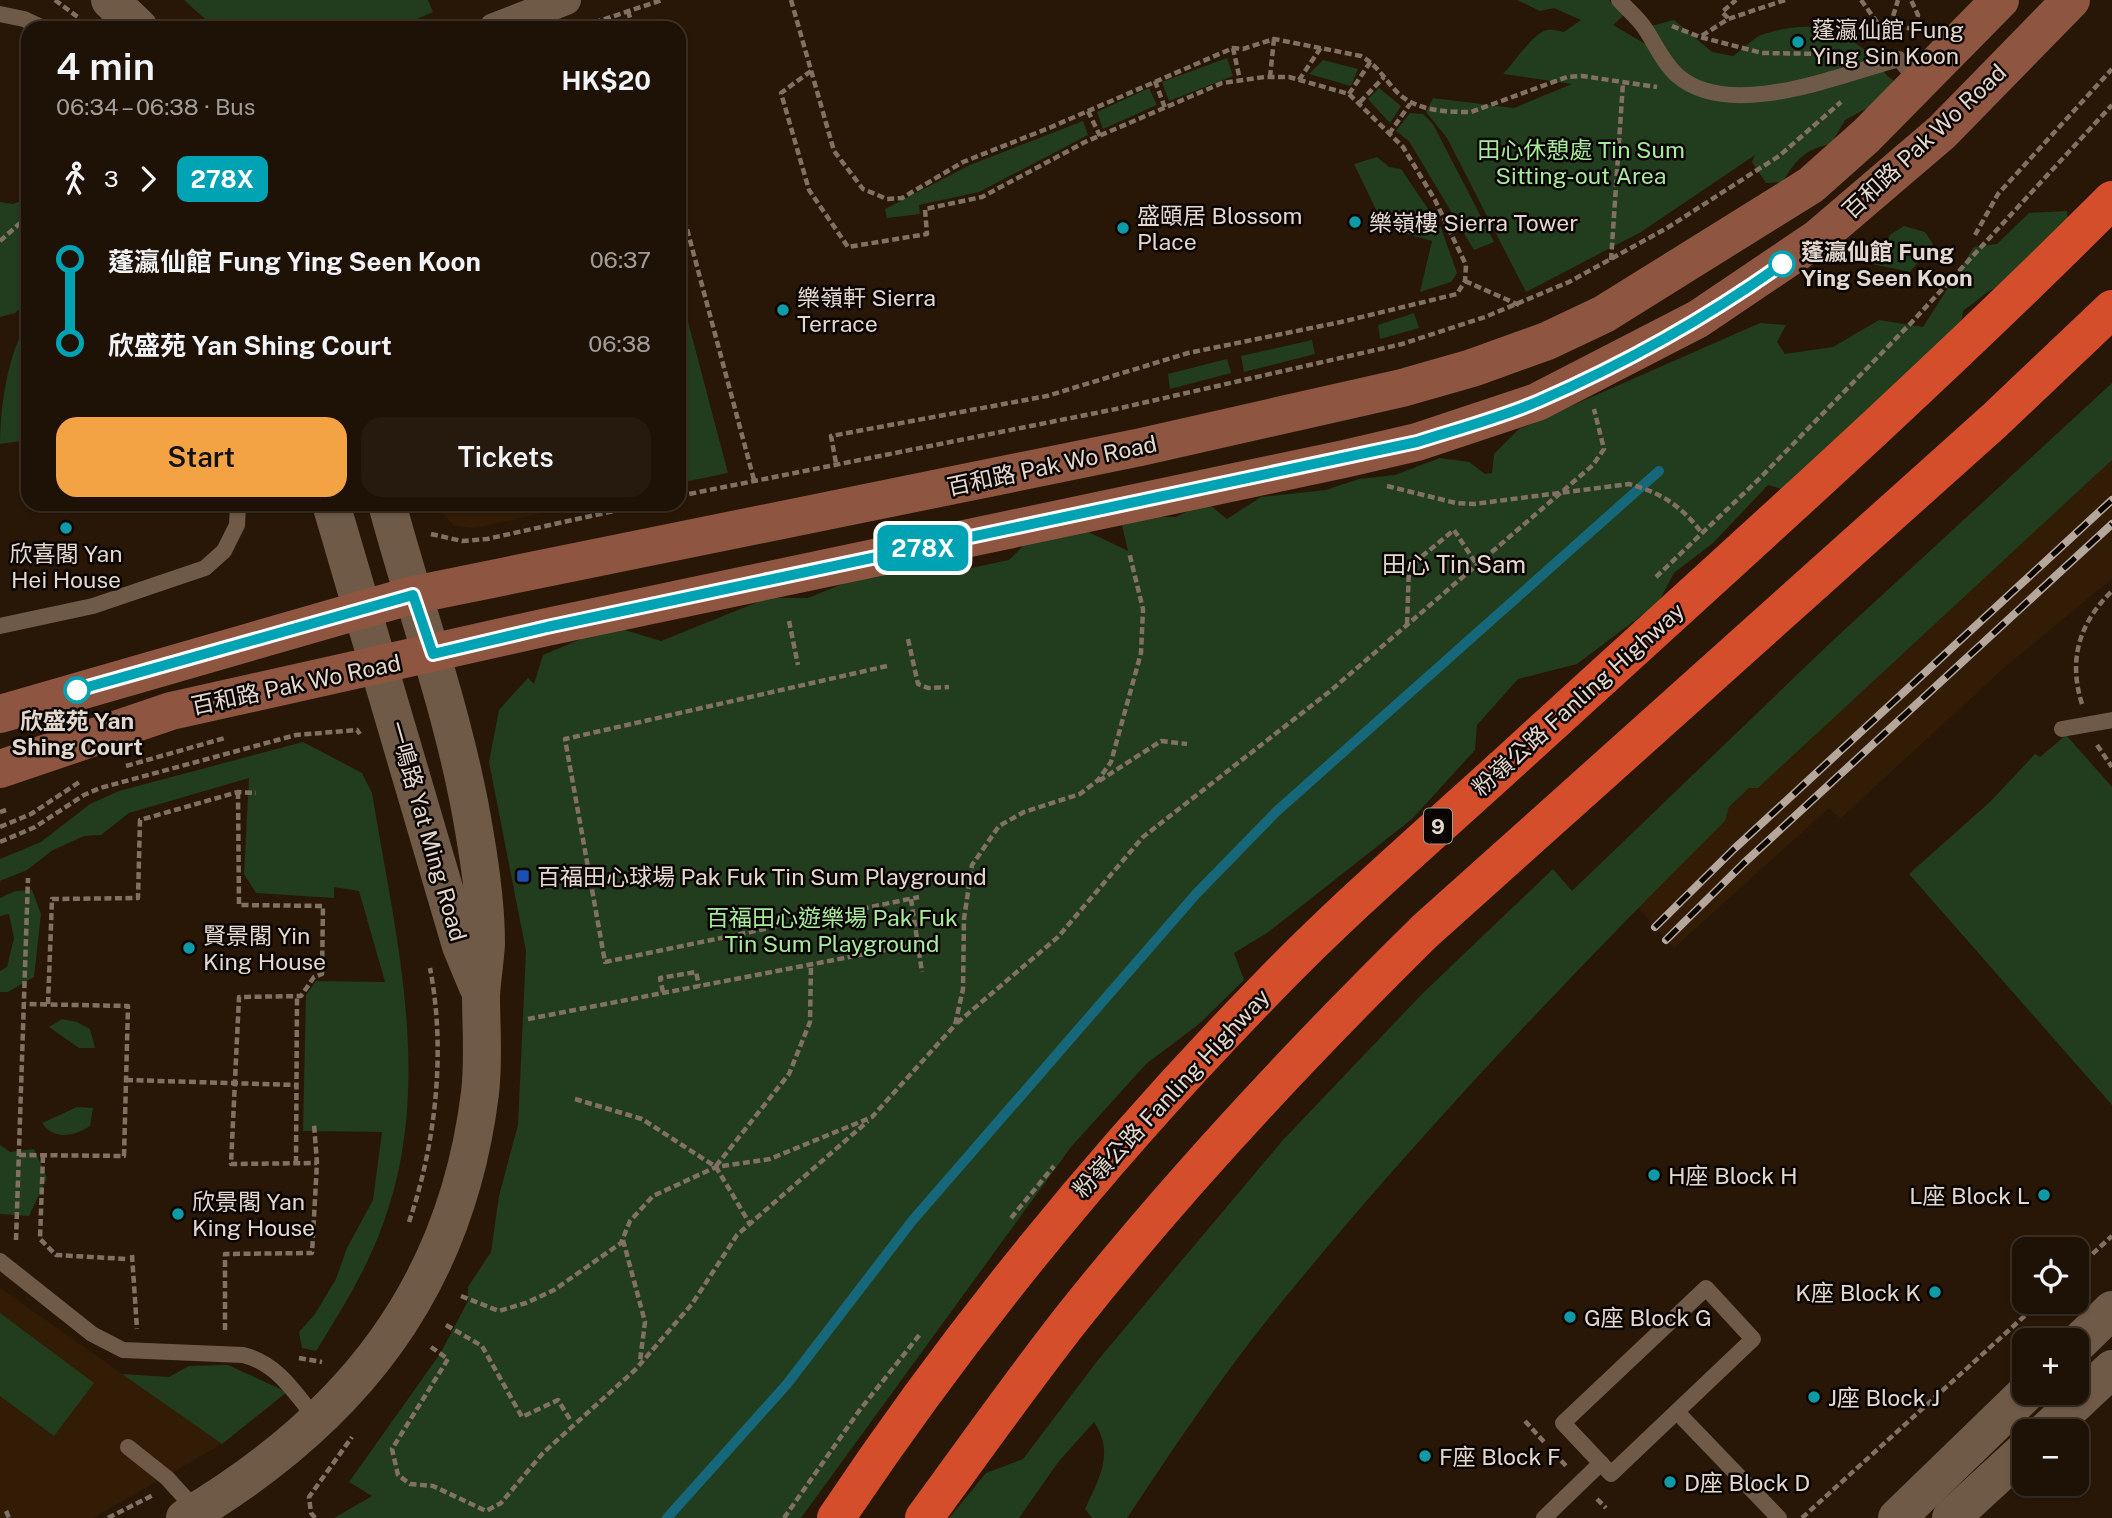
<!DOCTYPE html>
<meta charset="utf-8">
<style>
:root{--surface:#1e1105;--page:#261a0f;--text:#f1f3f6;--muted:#a19d9a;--line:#3c3127;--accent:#f4a344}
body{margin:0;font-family:"Public Sans","Noto Sans TC",sans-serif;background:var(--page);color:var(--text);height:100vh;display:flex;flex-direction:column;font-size:26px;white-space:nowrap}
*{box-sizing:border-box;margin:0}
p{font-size:23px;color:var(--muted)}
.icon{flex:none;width:38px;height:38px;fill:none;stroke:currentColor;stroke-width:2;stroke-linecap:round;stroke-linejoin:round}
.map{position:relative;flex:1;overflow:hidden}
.details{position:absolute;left:21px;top:21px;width:665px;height:490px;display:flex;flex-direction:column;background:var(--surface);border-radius:21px;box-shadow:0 2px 5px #0004,0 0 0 2px var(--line)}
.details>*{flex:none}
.badge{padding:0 14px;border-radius:10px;font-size:24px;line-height:46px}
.tools{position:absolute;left:2012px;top:1237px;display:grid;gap:14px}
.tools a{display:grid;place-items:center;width:77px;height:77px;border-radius:14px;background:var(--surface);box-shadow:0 2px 5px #0004,0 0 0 2px var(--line);font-size:35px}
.map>.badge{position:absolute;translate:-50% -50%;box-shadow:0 0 0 4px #fff}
.legs{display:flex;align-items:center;gap:10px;height:77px;padding:0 35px;font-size:23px}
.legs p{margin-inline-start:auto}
.head{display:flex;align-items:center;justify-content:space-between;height:119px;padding:0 35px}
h1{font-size:38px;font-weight:600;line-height:52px}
.button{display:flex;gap:14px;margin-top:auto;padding:14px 35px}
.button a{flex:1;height:80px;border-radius:21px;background:var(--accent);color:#111;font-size:28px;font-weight:600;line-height:80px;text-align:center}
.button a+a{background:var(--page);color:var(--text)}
ul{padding:0 35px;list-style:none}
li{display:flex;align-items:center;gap:24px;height:84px;font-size:26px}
li i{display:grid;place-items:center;width:10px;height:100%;margin:0 9px;background:currentColor}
li i::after{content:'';width:18px;height:18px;margin:-9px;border:5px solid;border-radius:50%;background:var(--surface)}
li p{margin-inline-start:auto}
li:first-child i{background:linear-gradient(#0000 50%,currentColor 0)}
li:last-child i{background:linear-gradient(currentColor 50%,#0000 0)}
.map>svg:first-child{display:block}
</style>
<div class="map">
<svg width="2112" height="1518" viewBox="0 0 2112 1518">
<rect width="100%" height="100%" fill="#281707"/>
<g fill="#321c05">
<path d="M2112,460V579L2006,666L1840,819L1829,808L1674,948L1638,907L1724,821L1729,807L1749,787L1758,788Z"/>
<path d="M434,504H583L475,528L454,526Z"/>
<path d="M0,1288L222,1444L93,1518H0Z"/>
</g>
<g fill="#223c1e">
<path d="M184,0H428L433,12L397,28H215Z"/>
<path d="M1517,0H1609L1623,16L1613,25L1659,52L1647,27L1674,20L1712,52L1733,56C1742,50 1754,37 1764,34C1805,22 1831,23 1866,51C1882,63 1879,74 1901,85L1890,96L1845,120L1831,144C1807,148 1794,161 1783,182L1766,183L1752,162L1755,155L1641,232L1526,292L1447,138L1426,112L1433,98L1514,108L1572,84L1503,74C1514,63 1533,33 1547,30C1552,29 1560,31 1564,32L1581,20L1554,8L1540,11Z"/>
<path d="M1227,58L1233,76L1169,101L1162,82Z"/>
<path d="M1323,60L1358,69L1351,86L1309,74Z"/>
<path d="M1149,88L1157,105L1103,129L1097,112Z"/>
<path d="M1379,88L1401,106L1390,123L1368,99Z"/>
<path d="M1410,113L1423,114L1433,124L1494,242L1474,250L1409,141L1396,131Z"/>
<path d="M1083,121L1088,135L979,192L919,205L920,214L887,218L885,209L970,165Z"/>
<path d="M1377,157L1389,167L1401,169L1441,228L1457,273L1451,282L1420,292L1432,241L1385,228L1354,164Z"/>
<path d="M28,198V300L15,313L0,317V202L13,204Z"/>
<path d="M2067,211L2069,233L2014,280L1989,291L1963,311L1960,330L1788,491L1768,485L1713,543L1674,573L1658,603L1577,664L1518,679L1477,725L1475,750L1412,819L1267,933L1234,953L1244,980L1199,1024L1146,1064L1071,1147L801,1518H334L372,1496L349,1482L440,1354L468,1301V1287L491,1252L499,1196L518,1125L526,951L489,762L499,710L528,678L534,684L543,655L612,626L661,641L768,598H808L867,574L924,563L957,571L1009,560L1026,543L1082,529L1128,551L1122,525L1151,517H1176L1206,502L1227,519L1261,497L1326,490L1359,479L1395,475L1440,458L1469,462L1485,474L1492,473L1494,454L1519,429L1760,323L1786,325L1777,342L1785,354L1833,347L1879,320L1923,327L1974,247L1997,244L2029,213Z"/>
<path d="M1904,226L1925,232L1933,244L1910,272L1872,264L1891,234Z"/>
<path d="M679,299H682L728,473L679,483Z"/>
<path d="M1414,313L1419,328L1380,339L1378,325Z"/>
<path d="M19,339L28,343V440L0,444C0,412 6,368 19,339Z"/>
<path d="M1312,340L1315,354L1244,372L1241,356Z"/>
<path d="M1227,359L1231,373L1170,389L1168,374Z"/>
<path d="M2112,383V460L1758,788H1749L1729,807L1725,821C1566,979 1412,1141 1271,1315C1219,1380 1173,1449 1127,1518H1092L1085,1509C1099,1479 1115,1453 1094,1422L1059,1461L1019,1518H949L986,1473L1023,1459L1098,1360L1283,1140L1423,993L1553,869L1572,891L1828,645Z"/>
<path d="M2066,735L2112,787V1105L1909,874L1991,801L2035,754L2040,757Z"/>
<path d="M303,742L362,773L372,793C395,934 435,1084 383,1224C367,1269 341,1311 316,1351L302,1348L299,1332L315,1314L336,1279L347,1248L373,1200L382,1132L303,1131L306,995L316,981L385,982L359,891L334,887V898L256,893L244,874L249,778L129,813L101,835L84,836L53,850L27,870L0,881V859L41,842L90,804L119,791Z"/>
<path d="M32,890L41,914L34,977L8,992H0V971L7,967L14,938L9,914L0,916V898L15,891Z"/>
<path d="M62,1019L77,1022L90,1029L95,1048H79L49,1027Z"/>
<path d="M77,1107L93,1108L90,1126C75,1136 54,1141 42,1123Z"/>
<path d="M0,1145L10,1152L34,1149L47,1178L29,1216L0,1214Z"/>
<path d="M0,1313L94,1383L54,1436L0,1396Z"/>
<path d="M228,1365L287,1392L222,1444L122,1374L169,1377L189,1366Z"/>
</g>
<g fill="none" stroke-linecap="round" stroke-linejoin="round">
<path stroke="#156779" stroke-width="10" d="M667,1518L787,1384L912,1221L1196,894L1277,811L1659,471"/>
<g stroke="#807164" stroke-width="4.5" stroke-dasharray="7 3.5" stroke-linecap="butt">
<path d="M55,0L79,18"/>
<path d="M791,0L834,151L863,189L887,199L902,198L963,162L1049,128L1233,48L1243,49L1274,39L1361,56C1376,64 1384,78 1395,90C1414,111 1444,112 1471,112L1567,77L1582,76L1657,87"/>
<path d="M1785,0L1728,19L1700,37L1762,53L1824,54"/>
<path d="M1861,0L1889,39"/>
<path d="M628,11L633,28"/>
<path d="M1728,18L1722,12L1736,0"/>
<path d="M584,26L662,0"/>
<path d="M1672,26L1700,37"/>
<path d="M1889,35L1902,26L1914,30L1918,15L1911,0"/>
<path d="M1887,36L1898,0"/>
<path d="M1233,48L1240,80"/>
<path d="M811,71L781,93L809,190L848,247L927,234L925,209L982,197L1085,142L1222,83L1265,77H1289L1349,94L1403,147L1435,200L1466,265L1465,281L1457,294L1341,322L1188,353L1047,396L831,436L836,463"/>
<path d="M1270,77L1274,39"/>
<path d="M1299,80L1322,46"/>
<path d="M1155,81L1165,108"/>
<path d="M1349,94L1371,61"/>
<path d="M1360,102L1384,77"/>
<path d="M1088,111L1100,136"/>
<path d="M1389,134L1410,104"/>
<path d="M679,199L754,480"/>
<path d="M1975,235L1998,194L2112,69"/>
<path d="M0,241L28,216"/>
<path d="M1611,260L1623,83"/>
<path d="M1465,281L1519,305"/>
<path d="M1387,486L1456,503L1474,504L1629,484C1662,493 1681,506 1702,533"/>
<path d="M679,496L1116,409L1402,344L1485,317L1569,282L1667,228L1779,156L1841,102"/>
<path d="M431,534L462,541L487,539L645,504"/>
<path d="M1656,577L1760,478L1912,322L2112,105"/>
<path d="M789,621L798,665"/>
<path d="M1407,624L1409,567L1454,530L1477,565"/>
<path d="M908,639L918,684L928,688L949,687"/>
<path d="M887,666L565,739L605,962L919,897"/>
<path d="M2082,704C2068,660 2079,623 2112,591"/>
<path d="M2097,745L2112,767"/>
<path d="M126,766L225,738"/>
<path d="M1099,781L1161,741L1187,744"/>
<path d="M238,792L239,905L323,906L322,974L314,977L301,996L239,997L231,1164L317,1163"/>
<path d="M0,812L6,810"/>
<path d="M0,827L31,814L81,781"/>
<path d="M0,842L35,827L84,795L100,788L296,735L357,730L360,734"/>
<path d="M911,899L922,972"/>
<path d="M663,992L660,978L696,972L699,986"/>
<path d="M48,1004L52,899L138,898L140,820L238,792L256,793"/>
<path d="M528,1019L917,944"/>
<path d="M957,1023L1058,937L1143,837L1329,692L1593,465L1604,449L1594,409"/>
<path d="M126,1080L296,1085"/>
<path d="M575,1099L642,1119L716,1167L750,1224"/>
<path d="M19,1155L124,1156L128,1006L24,1004"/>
<path d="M43,1156L40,1239L56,1255L127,1259"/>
<path d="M296,1163L297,996"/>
<path d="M716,1166L789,1074L810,1022L811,964"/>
<path d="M1011,1218L1054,1166"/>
<path d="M409,1222C436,1143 446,1050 430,968"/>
<path d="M16,1240L28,878"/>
<path d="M623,1240L645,1322L640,1361"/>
<path d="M132,1255L137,1329"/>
<path d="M2077,1268L2112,1236"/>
<path d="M461,1296L499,1311L526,1303L554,1290L621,1243L630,1221L653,1196L716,1167L770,1159L872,1117L955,1025L963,989L964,919L972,865L999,826L1024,812L1080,794L1098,780L1111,762L1141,653L1143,609L1129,552"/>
<path d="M446,1325L482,1346L522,1417L558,1400L571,1421"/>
<path d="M225,1330V1254L312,1253L317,1163L314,1124"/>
<path d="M431,1347L448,1359L392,1449L398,1475L410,1484L433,1486L486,1511L501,1503L543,1453L636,1369L692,1304L737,1235L868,1121"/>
<path d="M299,1358L322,1362"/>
<path d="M1525,1421L1546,1444"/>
<path d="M1554,1453L1567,1467"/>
<path d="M1597,1499L1606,1508"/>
<path d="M6,1511L9,1518"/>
<path d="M108,1518L153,1495"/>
<path d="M315,1518L311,1513L309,1497L352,1437"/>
<path d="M784,1518L859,1411L921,1333"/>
<path d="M1802,1518L2040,1302"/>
</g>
<g stroke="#6f5a48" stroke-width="16">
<path d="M1619,0C1627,9 1637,17 1644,27C1655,43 1663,63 1678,76C1731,121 1839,75 1899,59L1919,82"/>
<path d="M0,14L24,19L43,28"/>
<path d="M0,626L93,606L205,568L224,551L237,525L238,504"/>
<path d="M2062,729L2112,720"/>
<path d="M0,1261L92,1334L123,1350L243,1355C277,1363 295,1393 316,1419"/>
<path d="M1706,1288L1753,1339L1611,1474L1563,1423Z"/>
<path d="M1677,1412L1779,1518"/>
<path d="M128,1447L167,1478L197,1511"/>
<path d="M1544,1518L1601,1463"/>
</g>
<path stroke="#6f5a48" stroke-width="30" d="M494,28L566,0"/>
<g stroke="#6f5a48" stroke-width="38">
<path d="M110,0L139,28"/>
<path d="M331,504L461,946L478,987"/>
<path d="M2077,1344L2112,1310"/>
<path d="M2045,1432L2112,1369"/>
<path d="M185,1518C352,1419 456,1288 480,1093C484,1060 481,1028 481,995C482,978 485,961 486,944C486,908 481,871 475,836C457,722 417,615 387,504"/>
<path d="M1897,1518L2026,1393"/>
<path d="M1951,1518L2025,1450"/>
</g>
<g stroke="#8e5640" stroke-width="38">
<path d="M0,714L413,595L1141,447L1402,388L1472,368L1547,341L1604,314L1811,185L1866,136L2000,0"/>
<path d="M0,769L171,711L547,627L1344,459L1417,442L1537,402L1698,319L1818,238L1942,132L2071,0"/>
</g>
<g stroke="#d54e2c" stroke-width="38">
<path d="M836,1518C963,1328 1107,1152 1267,988C1346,906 1433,832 1517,755C1717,572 1920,392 2112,200"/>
<path d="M924,1518C973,1451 1021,1383 1072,1318C1181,1181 1300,1054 1425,931L1994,421L2112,309"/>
</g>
<defs>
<g id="rail">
<path d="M1655,927L1734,849L2112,500"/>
<path d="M1666,940L1744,863L2112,524"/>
</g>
</defs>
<use href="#rail" stroke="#b5a79c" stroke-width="8"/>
<use href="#rail" stroke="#0b0502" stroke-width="5" stroke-dasharray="16" stroke-linecap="butt"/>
</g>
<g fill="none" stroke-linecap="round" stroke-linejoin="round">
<defs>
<path id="line-1" d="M77,690L413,595L433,654L547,627L1417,442C1457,429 1500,418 1539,401C1624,364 1706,318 1782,264"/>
</defs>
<use href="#line-1" stroke="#fff" stroke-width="16"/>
<use href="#line-1" stroke="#00a3b4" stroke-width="10"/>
</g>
<g fill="#0f9aa8" stroke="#0b0502" stroke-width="2.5">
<circle cx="1798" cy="42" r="7"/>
<circle cx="1355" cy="222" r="7"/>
<circle cx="1123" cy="228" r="7"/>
<circle cx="783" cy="310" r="7"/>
<circle cx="66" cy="528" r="7"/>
<circle cx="189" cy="948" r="7"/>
<circle cx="1654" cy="1175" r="7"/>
<circle cx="2044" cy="1195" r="7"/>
<circle cx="178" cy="1214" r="7"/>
<circle cx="1935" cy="1292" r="7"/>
<circle cx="1570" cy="1317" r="7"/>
<circle cx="1814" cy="1397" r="7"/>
<circle cx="1425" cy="1456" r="7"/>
<circle cx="1670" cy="1482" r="7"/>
</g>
<g fill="#fff" stroke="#00a3b4" stroke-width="3.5">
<circle cx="1782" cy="264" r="12"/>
<circle cx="77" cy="690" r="12"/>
</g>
<rect fill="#1a4fb4" stroke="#0b0502" stroke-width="2.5" x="516" y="869" width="14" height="14" rx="3.5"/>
<g text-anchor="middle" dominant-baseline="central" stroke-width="5" stroke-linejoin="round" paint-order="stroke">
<rect fill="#0b0502" stroke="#a39991" stroke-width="2" x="1424" y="808.5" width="28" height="35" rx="5"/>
<g font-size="21" font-weight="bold" fill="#e4d8ce">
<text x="1438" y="826">9</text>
</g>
<g font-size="23" fill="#e4d8ce" stroke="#0b0502" text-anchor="start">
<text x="1812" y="29">蓬瀛仙館 Fung<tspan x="1812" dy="26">Ying Sin Koon</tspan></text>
<text x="1137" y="215">盛頤居 Blossom<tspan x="1137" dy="26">Place</tspan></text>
<text x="1369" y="222">樂嶺樓 Sierra Tower</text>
<text x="797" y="297">樂嶺軒 Sierra<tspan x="797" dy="26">Terrace</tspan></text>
<text x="66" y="553" text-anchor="middle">欣喜閣 Yan<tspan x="66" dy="26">Hei House</tspan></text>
<text x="537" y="876">百福田心球場 Pak Fuk Tin Sum Playground</text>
<text x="203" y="935">賢景閣 Yin<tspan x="203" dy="26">King House</tspan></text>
<text x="1668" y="1175">H座 Block H</text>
<text x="2030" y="1195" text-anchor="end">L座 Block L</text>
<text x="192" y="1201">欣景閣 Yan<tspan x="192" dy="26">King House</tspan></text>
<text x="1921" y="1292" text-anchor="end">K座 Block K</text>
<text x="1584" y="1317">G座 Block G</text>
<text x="1828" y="1397">J座 Block J</text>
<text x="1439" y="1456">F座 Block F</text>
<text x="1684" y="1482">D座 Block D</text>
</g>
<g font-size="23" fill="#e4d8ce" stroke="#0b0502">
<text transform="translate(1924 141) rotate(-43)">百和路 Pak Wo Road</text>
<text transform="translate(1052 465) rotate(-12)">百和路 Pak Wo Road</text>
<text transform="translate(296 684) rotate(-12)">百和路 Pak Wo Road</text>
<text transform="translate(1578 699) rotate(-42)">粉嶺公路 Fanling Highway</text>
<text transform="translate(428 831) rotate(74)">一鳴路 Yat Ming Road</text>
<text transform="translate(1171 1093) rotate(-47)">粉嶺公路 Fanling Highway</text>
</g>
<g font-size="23" fill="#a6eb9b" stroke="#0b0502">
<text x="1581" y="149">田心休憩處 Tin Sum<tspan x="1581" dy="26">Sitting-out Area</tspan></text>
<text x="832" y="917">百福田心遊樂場 Pak Fuk<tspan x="832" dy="26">Tin Sum Playground</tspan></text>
</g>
<g font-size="23" font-weight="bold" fill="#e4d8ce" stroke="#0b0502" text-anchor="start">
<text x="1801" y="251">蓬瀛仙館 Fung<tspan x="1801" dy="26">Ying Seen Koon</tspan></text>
<text x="77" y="720" text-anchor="middle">欣盛苑 Yan<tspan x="77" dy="26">Shing Court</tspan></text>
</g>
<g font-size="24" fill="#e4d8ce" stroke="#0b0502">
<text x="1454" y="564">田心 Tin Sam</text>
</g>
</g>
</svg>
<div class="tools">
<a><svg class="icon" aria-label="locate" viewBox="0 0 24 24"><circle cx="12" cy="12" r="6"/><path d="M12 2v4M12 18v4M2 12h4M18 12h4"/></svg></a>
<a>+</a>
<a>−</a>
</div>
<b class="badge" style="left:923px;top:548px;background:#00a3b4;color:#fff">278X</b>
<section class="details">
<div class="head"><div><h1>4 min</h1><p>06:34 – 06:38 · Bus</p></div><b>HK$20</b></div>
<div class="legs"><svg class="icon" aria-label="walk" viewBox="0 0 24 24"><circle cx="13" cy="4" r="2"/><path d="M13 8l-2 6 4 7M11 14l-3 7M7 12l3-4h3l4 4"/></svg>3<svg class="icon" aria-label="forward" viewBox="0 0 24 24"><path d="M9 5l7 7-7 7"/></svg><b class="badge" style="background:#00a3b4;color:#fff">278X</b></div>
<ul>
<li><i style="color:#00a3b4"></i><b>蓬瀛仙館 Fung Ying Seen Koon</b><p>06:37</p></li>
<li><i style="color:#00a3b4"></i><b>欣盛苑 Yan Shing Court</b><p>06:38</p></li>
</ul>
<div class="button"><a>Start</a><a>Tickets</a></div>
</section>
</div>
